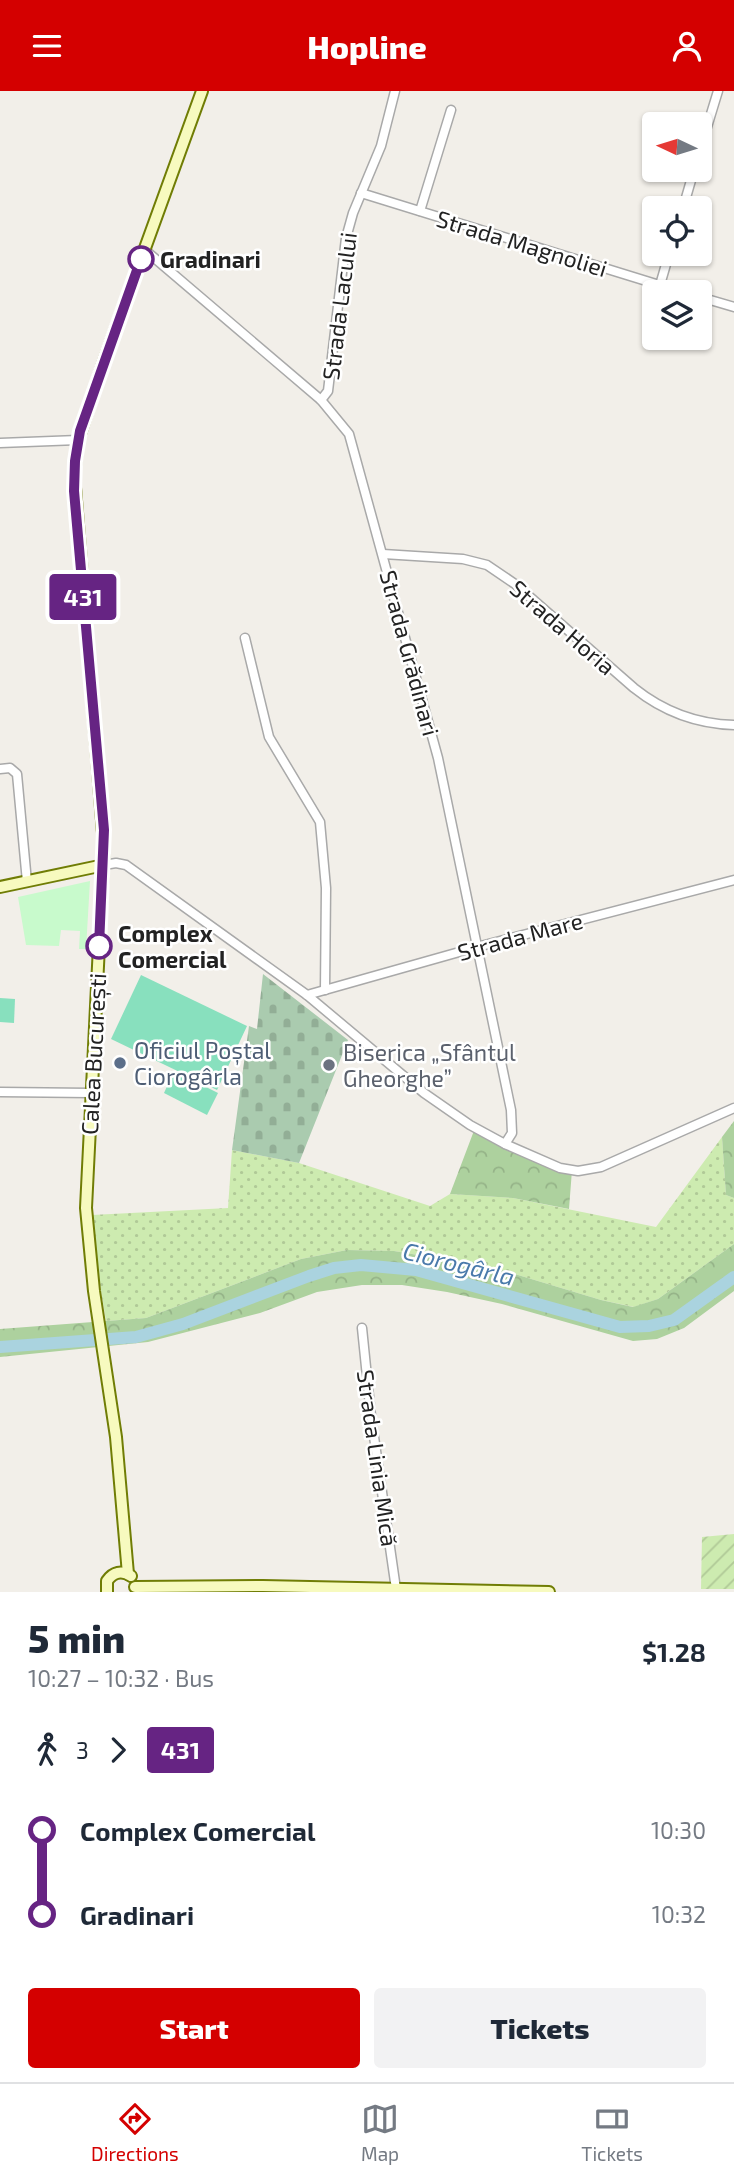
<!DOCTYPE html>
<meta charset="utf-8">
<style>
:root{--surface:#fff;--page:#f2f2f3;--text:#1f2937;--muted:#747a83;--line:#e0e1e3;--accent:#d40000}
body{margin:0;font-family:"Exo 2",sans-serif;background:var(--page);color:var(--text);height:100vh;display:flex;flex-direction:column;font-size:26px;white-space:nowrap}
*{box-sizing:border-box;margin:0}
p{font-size:23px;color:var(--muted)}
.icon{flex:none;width:38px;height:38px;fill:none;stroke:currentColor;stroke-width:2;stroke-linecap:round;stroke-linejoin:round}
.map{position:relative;height:1501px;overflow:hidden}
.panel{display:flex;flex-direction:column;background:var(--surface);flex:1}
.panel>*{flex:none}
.badge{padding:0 14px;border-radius:5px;font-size:24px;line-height:46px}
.needle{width:46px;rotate:274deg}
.tools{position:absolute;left:642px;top:21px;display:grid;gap:14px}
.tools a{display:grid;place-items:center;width:70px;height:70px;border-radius:7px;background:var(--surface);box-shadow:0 2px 5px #0004;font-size:35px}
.map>.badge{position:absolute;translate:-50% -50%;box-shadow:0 0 0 4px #fff}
.legs{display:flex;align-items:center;gap:10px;height:77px;padding:0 28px;font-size:23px}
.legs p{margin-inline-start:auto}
.overview{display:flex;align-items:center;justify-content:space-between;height:119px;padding:0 28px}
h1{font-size:38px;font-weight:800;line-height:52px}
.action{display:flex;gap:14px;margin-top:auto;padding:14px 28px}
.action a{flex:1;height:80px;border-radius:7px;background:var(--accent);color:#fff;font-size:28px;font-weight:800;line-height:80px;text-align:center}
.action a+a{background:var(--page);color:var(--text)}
ul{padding:0 28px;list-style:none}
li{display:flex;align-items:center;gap:24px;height:84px;font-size:26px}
li i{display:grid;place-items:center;width:10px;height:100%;margin:0 9px;background:currentColor}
li i::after{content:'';width:18px;height:18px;margin:-9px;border:5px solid;border-radius:50%;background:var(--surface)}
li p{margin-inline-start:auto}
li:first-child i{background:linear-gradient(#0000 50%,currentColor 0)}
li:last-child i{background:linear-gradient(currentColor 50%,#0000 0)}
header{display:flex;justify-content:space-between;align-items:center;height:91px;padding:0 28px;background:var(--accent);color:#fff;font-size:32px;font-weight:800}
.tabs{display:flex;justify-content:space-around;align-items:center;height:98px;border-top:2px solid var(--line);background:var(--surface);font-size:19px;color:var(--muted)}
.tabs a{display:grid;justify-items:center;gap:4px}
.tabs .current{color:var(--accent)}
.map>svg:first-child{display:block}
</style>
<header><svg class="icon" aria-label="menu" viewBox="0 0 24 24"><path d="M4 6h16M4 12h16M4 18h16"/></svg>Hopline<svg class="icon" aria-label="person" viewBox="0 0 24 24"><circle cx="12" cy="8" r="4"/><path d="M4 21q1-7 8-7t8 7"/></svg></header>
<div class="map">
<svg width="734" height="1501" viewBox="0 0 734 1501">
<defs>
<pattern id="grass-dots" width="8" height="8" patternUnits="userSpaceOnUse" patternTransform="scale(1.75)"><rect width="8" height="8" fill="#cdebb0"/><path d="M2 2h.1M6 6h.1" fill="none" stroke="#b0c997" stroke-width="1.8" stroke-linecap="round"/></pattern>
<pattern id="forest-crowns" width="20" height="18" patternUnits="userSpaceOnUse" patternTransform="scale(1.75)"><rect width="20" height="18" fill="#add19e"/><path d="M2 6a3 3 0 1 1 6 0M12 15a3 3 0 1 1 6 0" fill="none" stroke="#95b388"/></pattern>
<pattern id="cemetery-stones" width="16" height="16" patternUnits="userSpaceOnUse" patternTransform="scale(1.75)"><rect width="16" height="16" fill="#aacbaf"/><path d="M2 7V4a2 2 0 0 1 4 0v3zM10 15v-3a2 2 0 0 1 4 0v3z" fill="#92ae96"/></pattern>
<pattern id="garden-furrows" width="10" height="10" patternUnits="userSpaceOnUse" patternTransform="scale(1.75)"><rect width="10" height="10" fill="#cdebb0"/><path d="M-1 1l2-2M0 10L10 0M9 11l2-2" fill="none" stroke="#b0c997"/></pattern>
</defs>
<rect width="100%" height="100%" fill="#f2efe9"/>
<path fill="url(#grass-dots)" d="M722,1046L726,1104L734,1107V1153L658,1208L634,1216L601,1209L495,1177L394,1160L347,1159L301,1168L146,1227L106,1230L97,1176L92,1124L228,1117L232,1059L299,1072L430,1115L450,1103L513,1107L656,1136Z"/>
<g fill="url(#forest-crowns)">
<path d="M734,1030V1107L726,1104L722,1046Z"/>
<path d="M475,1037L572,1079L569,1118L513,1107L450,1103Z"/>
<path d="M734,1153V1200L684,1237L657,1248L633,1250L502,1213L447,1201L402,1194H362L317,1201L260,1222L148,1251L0,1266V1238L146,1227L301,1168L347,1159L394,1160L495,1177L601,1209L633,1216L658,1208Z"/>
</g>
<path fill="url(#cemetery-stones)" d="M263,883L348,949L299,1072L232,1059L249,935L257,938Z"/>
<path fill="#c8facc" d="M90,790L86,858H79L80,840L61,839L59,855L26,854L18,806Z"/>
<path fill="url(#garden-furrows)" d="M734,1443V1498H701L702,1446Z"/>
<g fill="#88e0be">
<path d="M141,884L247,935L217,999L111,948Z"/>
<path d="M0,907L15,908L14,932L0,931Z"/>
<path d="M174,980L218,1002L207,1024L164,1002Z"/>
</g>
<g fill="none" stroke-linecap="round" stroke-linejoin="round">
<path stroke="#aad3df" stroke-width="12" d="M0,1256L136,1246L183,1233L309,1185L334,1177L361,1174L416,1179L620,1236L649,1235L674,1229L734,1186"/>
<defs>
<g id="street">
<path d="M700,59L718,0"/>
<path d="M361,102L682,201"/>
<path d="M683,117L694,79"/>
<path d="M420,120L451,19"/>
<path d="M145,159L321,309L349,343L438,667L511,1019L512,1042L505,1053"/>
<path d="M660,194L669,163"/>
<path d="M700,206L734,216"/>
<path d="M321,309L328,300L346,147L353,122L381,55L395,0"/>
<path d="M0,352L78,349"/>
<path d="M383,463L463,468L487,474L515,493L634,597C664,621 696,633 734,634"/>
<path d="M245,547L269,646L320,731L326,797L325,899"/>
<path d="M0,678L10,677L17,683L27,791"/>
<path d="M104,774L116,772L126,774L307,904L424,1002L470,1034L505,1053L560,1077L578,1080L601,1076L734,1017"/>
<path d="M307,904L477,856L734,789"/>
<path d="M0,1001L91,1002"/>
<path d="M362,1237L371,1325L396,1498"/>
</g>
<g id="secondary">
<path d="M0,796L104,774"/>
<path d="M128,1483L116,1346L94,1200L86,1117L104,754L74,384L78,349L103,273L202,0"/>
<path d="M135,1496L263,1495L549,1501"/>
<path d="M107,1501V1490C113,1481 122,1479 131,1485"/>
</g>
</defs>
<use href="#street" stroke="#a9a9a9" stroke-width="11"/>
<use href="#secondary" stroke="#707d05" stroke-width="14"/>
<use href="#street" stroke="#fff" stroke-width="8"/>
<use href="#secondary" stroke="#f7fabf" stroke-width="10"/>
</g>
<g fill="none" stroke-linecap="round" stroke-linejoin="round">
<defs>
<path id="line-1" d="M99,855L104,739L74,400L75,370L80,340L141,168"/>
</defs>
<use href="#line-1" stroke="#fff" stroke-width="16"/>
<use href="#line-1" stroke="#662483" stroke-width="10"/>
</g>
<g fill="#fff" stroke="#662483" stroke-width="3.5">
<circle cx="141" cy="168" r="12"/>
<circle cx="99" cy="855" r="12"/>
</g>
<circle fill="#5c6f8a" stroke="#fff" stroke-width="2.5" cx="120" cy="972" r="7"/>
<circle fill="#6b7280" stroke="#fff" stroke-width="2.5" cx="329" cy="974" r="7"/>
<g text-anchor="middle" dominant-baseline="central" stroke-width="5" stroke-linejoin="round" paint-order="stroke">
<g font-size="23" fill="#222" stroke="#fff">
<text transform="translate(522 152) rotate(17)">Strada Magnoliei</text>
<text transform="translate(339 215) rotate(-83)">Strada Lacului</text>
<text transform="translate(563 536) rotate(41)">Strada Horia</text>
<text transform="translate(410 562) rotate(75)">Strada Grădinari</text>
<text transform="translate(520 845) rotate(-15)">Strada Mare</text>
<text transform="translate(93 963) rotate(-87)">Calea București</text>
<text transform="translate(378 1367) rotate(82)">Strada Linia Mică</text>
</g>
<g font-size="23" font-weight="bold" fill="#222" stroke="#fff" text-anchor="start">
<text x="160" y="168">Gradinari</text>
<text x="118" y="842">Complex<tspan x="118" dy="26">Comercial</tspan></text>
</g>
<g font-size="23" fill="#4e5e75" stroke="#fff" text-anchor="start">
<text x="134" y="959">Oficiul Poștal<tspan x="134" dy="26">Ciorogârla</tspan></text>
</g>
<g font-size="23" fill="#5b616d" stroke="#fff" text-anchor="start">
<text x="343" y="961">Biserica „Sfântul<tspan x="343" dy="26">Gheorghe”</tspan></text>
</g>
<g font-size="24" font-style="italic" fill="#4a7aab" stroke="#fff">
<text transform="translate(459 1172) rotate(14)">Ciorogârla</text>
</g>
</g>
</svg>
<div class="tools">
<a><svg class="needle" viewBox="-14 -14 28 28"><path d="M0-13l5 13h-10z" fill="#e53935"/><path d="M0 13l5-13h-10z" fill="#747a83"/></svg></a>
<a><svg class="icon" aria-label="locate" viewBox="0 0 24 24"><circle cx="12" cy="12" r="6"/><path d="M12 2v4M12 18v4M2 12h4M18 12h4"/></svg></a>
<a><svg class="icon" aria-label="layers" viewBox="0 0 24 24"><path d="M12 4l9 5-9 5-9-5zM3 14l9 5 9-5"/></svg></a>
</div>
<b class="badge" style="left:83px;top:506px;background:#662483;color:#fff">431</b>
</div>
<section class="panel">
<div class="overview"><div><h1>5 min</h1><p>10:27 – 10:32 · Bus</p></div><b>$1.28</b></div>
<div class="legs"><svg class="icon" aria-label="walk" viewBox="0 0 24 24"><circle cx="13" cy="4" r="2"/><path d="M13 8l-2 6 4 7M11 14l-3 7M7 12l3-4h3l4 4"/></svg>3<svg class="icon" aria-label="forward" viewBox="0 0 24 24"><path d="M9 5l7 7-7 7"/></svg><b class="badge" style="background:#662483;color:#fff">431</b></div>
<ul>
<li><i style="color:#662483"></i><b>Complex Comercial</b><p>10:30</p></li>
<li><i style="color:#662483"></i><b>Gradinari</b><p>10:32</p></li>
</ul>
<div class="action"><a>Start</a><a>Tickets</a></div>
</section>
<nav class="tabs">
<a class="current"><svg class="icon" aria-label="directions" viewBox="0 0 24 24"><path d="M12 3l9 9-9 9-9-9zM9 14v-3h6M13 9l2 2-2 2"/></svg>Directions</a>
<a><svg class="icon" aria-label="map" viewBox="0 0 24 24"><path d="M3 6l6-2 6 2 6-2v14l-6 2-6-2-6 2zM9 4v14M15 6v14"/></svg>Map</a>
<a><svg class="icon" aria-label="tickets" viewBox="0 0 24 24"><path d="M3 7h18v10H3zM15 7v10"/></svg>Tickets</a>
</nav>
